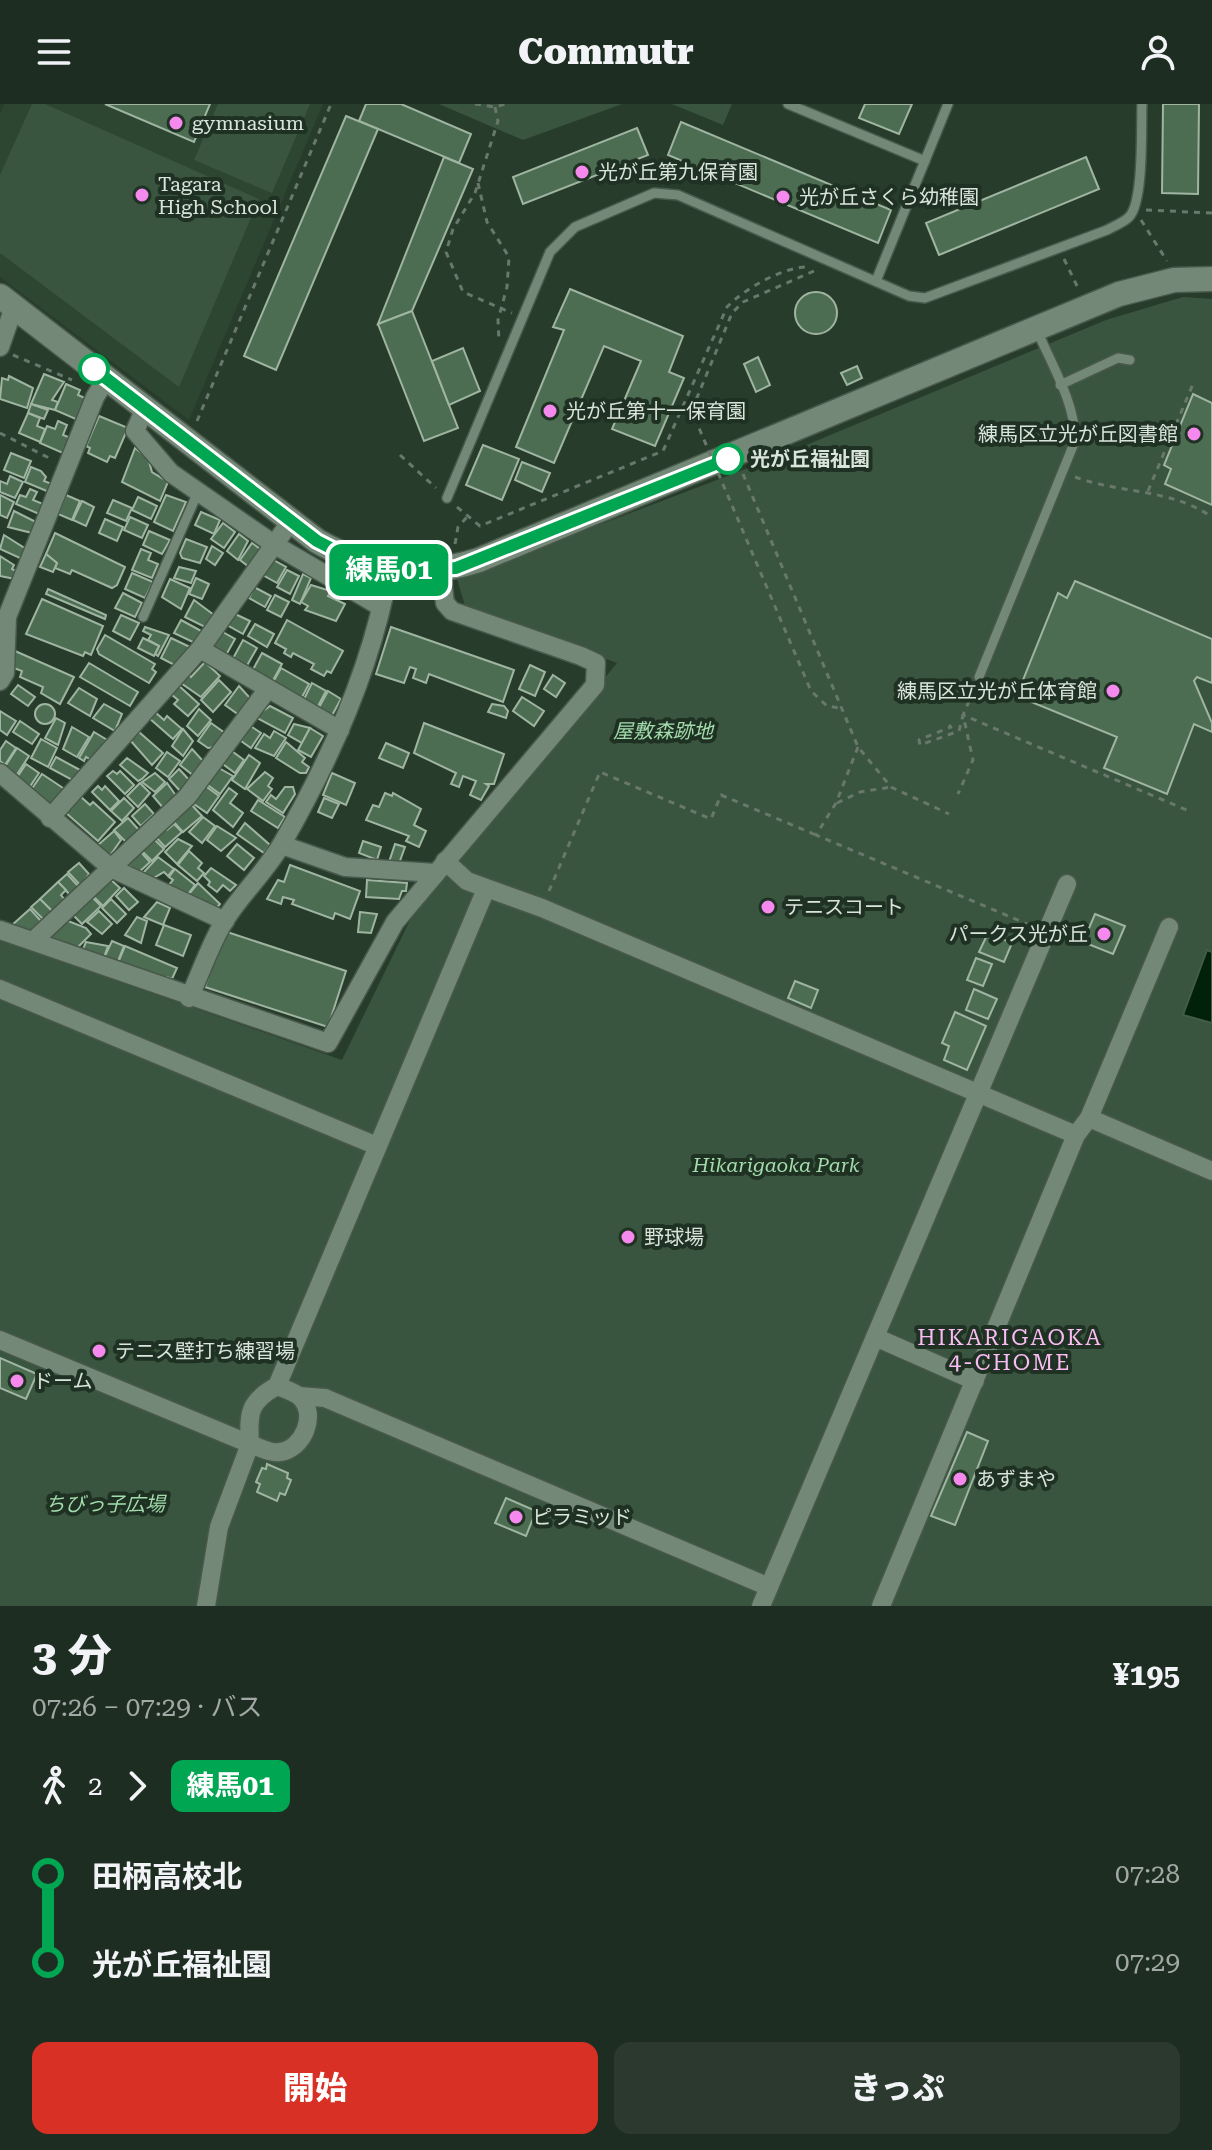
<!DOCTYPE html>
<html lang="ja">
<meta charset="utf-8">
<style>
:root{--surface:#1e2d21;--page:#2b392e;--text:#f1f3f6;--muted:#a1a8a5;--accent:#d93025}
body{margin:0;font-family:"Roboto Serif","Noto Sans JP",serif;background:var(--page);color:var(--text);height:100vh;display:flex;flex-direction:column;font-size:30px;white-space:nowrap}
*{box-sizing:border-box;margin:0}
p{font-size:26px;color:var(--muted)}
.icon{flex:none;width:44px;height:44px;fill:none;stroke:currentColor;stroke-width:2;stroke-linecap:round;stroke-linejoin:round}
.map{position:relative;height:1502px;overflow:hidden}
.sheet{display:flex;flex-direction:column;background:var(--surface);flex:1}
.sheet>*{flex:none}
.badge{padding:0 16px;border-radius:12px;font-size:28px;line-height:52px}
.map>.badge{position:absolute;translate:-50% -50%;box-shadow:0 0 0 4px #fff}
.legs{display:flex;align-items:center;gap:12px;height:88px;padding:0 32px;font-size:26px}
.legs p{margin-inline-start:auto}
.head{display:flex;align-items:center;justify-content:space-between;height:136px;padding:0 32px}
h1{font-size:44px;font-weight:800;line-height:60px}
.button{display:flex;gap:16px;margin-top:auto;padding:16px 32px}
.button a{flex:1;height:92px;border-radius:16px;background:var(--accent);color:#fff;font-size:32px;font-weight:800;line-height:92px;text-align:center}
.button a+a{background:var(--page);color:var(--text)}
ul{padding:0 32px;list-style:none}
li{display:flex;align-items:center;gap:28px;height:88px;font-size:30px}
li i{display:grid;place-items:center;width:12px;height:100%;margin:0 10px;background:currentColor}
li i::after{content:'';width:20px;height:20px;margin:-10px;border:6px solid;border-radius:50%;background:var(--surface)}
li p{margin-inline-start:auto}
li:first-child i{background:linear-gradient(#0000 50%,currentColor 0)}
li:last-child i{background:linear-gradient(currentColor 50%,#0000 0)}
header{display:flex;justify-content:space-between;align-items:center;height:104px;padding:0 32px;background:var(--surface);font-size:36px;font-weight:800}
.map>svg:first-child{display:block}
</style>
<header><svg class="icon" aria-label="menu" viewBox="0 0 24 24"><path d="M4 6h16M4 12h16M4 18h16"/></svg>Commutr<svg class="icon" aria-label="person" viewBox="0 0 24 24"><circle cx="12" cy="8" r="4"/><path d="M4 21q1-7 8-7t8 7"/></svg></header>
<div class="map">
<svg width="1212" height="1502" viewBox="0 0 1212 1502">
<rect width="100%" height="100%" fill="#283c2c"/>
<path fill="#2d4632" d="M4,0H323L189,316L0,173V10Z"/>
<g fill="#3a553f">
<path d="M32,0H45L259,95L179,283L0,149V71Z"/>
<path d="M218,0H310L272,89L194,56Z"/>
<path d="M439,0H622L523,36Z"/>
<path d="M672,0H732L723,21Z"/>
<path d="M1183,193L1212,195V1502H0V836L342,956L414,808L617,559L466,505L457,475L780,352L1106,216Z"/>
</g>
<path fill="#02210a" stroke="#425c48" stroke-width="2" d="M1207,846L1212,848V919L1183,911Z"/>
<g fill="#4c6d52" stroke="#9fb5a2" stroke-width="2">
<path d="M105,0H210L194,38Z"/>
<path d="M366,0H401L471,30L459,59L359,17Z"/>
<path d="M865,0H912L899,30L859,14Z"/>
<path d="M1163,0H1199L1198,90L1162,89Z"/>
<path d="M346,12L378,25L276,266L244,252Z"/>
<path d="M681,18L891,106L878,139L668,51Z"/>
<path d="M637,24L648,51L523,100L513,73Z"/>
<path d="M444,53L473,65L412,207L378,220Z"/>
<path d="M1086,53L1099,85L939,151L926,119Z"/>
<path d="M570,185L683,232L669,268L684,274L655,342L612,325L641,257L604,242L554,359L516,343L564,226L553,223Z"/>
<circle cx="816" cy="209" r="21"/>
<path d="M412,207L458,324L424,337L378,220Z"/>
<path d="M463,244L480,287L449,301L432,257Z"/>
<path d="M758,253L770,281L756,288L744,260Z"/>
<path d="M857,262L862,274L847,281L841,269Z"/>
<path d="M44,270L64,278L52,296L58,298L55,306L31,300Z"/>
<path d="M9,272L33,284L27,304L0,295L2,274L8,276Z"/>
<path d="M66,280L80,286L78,291L87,295L78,316L55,306Z"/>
<path d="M1193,290L1212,299V401L1165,380L1171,365L1164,361Z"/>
<path d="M31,300L48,306L44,315L28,309Z"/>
<path d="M28,309L40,314L37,322L45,325L40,338L19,329Z"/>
<path d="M99,312L128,324L115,354L110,352L107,358L88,349L90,344L86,342Z"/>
<path d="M58,317L67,321L63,331L71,334L65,350L40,339L47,322L55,325Z"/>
<path d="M483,341L519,355L502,396L466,381Z"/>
<path d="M135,344L148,354L152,368L168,378L160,397L122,378Z"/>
<path d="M11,349L31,357L24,374L4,366Z"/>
<path d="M522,358L550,369L542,388L515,376Z"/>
<path d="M31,363L41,367L46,373L44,377L52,380L49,388L25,378Z"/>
<path d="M10,372L23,378L15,394L0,388V377L7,380Z"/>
<path d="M30,385L37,388L33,396L43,400L39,410L16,400L20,391L26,393Z"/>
<path d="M0,391L14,398L7,414L0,411Z"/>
<path d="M66,391L80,397L72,416L58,410Z"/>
<path d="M166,391L186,398L173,427L154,418Z"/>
<path d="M138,393L157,402L151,415L132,406Z"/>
<path d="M113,396L132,404L126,417L107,409Z"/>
<path d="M82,397L94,403L86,422L73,416Z"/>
<path d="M14,407L36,418L32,429L8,423Z"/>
<path d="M201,408L220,416L214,430L195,421Z"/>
<path d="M130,413L148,421L142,434L124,426Z"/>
<path d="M105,415L123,423L117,437L99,429Z"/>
<path d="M223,419L235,428L224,444L211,435Z"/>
<path d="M149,427L170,436L162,450L143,441Z"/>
<path d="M55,429L125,463L117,481L112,484L72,466L70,470L55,464L57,459L46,450Z"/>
<path d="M239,430L248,437L238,456L227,447Z"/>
<path d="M4,431L26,445L22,455L0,445Z"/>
<path d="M186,435L207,443L200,459L182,454L180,449Z"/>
<path d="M252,439L266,449L253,466L240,456Z"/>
<path d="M212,442L223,449L215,461L206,455Z"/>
<path d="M141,445L151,449L148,456L158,460L152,474L132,466Z"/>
<path d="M46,450L57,459L53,468L40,463Z"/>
<path d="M0,452L14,461L12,465L18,468L15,475L0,472Z"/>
<path d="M270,454L286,463L277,479L261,470Z"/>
<path d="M179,463L196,467L191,479L174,474Z"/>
<path d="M287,466L299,472L290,490L277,483Z"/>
<path d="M132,469L153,478L145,494L125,485Z"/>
<path d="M303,470L311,474L300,500L292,496Z"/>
<path d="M196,474L209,480L202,495L189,490Z"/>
<path d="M170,475L190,484L181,505L162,493Z"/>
<path d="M1075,477L1212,535V579L1197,573L1194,577L1212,619V628L1194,620L1167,690L1104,664L1117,633L1024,595L1031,578L1023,576L1058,489L1067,494Z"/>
<path d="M311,481L331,487L328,492L345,500L336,517L305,506L308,502L301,498Z"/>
<path d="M254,483L271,492L265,503L249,494Z"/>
<path d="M48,485L106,511L105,515L46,490Z"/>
<path d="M123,489L142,499L135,513L115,504Z"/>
<path d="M275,491L289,498L281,513L267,506Z"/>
<path d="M42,495L103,522L91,551L85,548L83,552L26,530Z"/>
<path d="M194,496L214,511L207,524L185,513Z"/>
<path d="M233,509L250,517L243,530L227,521Z"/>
<path d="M121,511L139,519L130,536L113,527Z"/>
<path d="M181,516L203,528L197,540L174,529Z"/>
<path d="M287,516L343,547L331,569L327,567L324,572L311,565L314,560L293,549L291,553L284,549L286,545L275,539Z"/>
<path d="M255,520L274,530L267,543L248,532Z"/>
<path d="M145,523L169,531L158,552L155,550L159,542L148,536L151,531L143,527Z"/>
<path d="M391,523L514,566L503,598L429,570L426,579L413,574L416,565L410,563L404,579L376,570Z"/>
<path d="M221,527L235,535L225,553L211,546Z"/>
<path d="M105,531L155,560L152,565L156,568L149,579L99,550L97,545Z"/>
<path d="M143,534L159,542L154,552L138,544Z"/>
<path d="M171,534L190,543L180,564L161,554Z"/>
<path d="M243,536L257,544L245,565L231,558Z"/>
<path d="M15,547L74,573L60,600L41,589L43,583L20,573L22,567L14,564Z"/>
<path d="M262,549L282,560L270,582L250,571Z"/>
<path d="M205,558L220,572L201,593L178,577L186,568L191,573Z"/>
<path d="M89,559L138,588L130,602L80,573Z"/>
<path d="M530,561L545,568L535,592L519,585Z"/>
<path d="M281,564L309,580L301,595L272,580Z"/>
<path d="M553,571L565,579L556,593L544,585Z"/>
<path d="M219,576L231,588L213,608L201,596Z"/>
<path d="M312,579L326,587L315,608L303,597Z"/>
<path d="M18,581L35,593L28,602L11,590Z"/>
<path d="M178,581L199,600L188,612L174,600L178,596L171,590Z"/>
<path d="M239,582L250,594L239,611L225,601Z"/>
<path d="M79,584L97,595L90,612L68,599Z"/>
<path d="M328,587L341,595L330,615L317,607Z"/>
<path d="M522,593L544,607L534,622L513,607Z"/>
<path d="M104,600L122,610L115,627L93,614Z"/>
<path d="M492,600L504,602L508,607L506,614L488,608Z"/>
<circle cx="45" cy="610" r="10"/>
<path d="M270,602L293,614L285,629L255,613Z"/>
<path d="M199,605L211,616L198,632L187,622Z"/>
<path d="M0,607L16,617L7,631L0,626Z"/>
<path d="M155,608L164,616L167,612L182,625L173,635L149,614Z"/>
<path d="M56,614L65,619L58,641L45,634Z"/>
<path d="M20,617L39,630L32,640L13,628Z"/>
<path d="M211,619L225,629L215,643L208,644L198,637Z"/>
<path d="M424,619L504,650L494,680H486L489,682L481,696L470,691L476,677L463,672L459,683L451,680L456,669L414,649Z"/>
<path d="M294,620L310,624L302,639L288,631Z"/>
<path d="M249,621L261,629L251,644L241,637Z"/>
<path d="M72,623L89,633L77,653L63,645Z"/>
<path d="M310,624L323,632L311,653L298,646Z"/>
<path d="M183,625L193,637L183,652L172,642Z"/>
<path d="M274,627L286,634L274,652L255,644L264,630L270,634Z"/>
<path d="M94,628L109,637L96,659L86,653L84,657L79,654Z"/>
<path d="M139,628L163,649L152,661L130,636Z"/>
<path d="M41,635L57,644L48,663L31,654Z"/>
<path d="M6,637L16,644L5,661L0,657V646Z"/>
<path d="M286,638L305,654L302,658L309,663L306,669H300L276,654Z"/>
<path d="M386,639L409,649L403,664L379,654Z"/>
<path d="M17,644L29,652L16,672L4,664Z"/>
<path d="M192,645L204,658L194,672L180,661Z"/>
<path d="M229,645L244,656L235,669L220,658Z"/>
<path d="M167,648L180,657L168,673L156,664Z"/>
<path d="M249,651L260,659L245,685L232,676Z"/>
<path d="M56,653L80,666L74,677L50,664Z"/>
<path d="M127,654L148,669L142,675L138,677L120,661Z"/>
<path d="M26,660L39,669L29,684L16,675Z"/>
<path d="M217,663L233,672L220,690L205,679Z"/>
<path d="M179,665L192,679L182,689L169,675Z"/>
<path d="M113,667L117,670L120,667L134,681L125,690L107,672Z"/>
<path d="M265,668L273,674L268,682L272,685L263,697L247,685Z"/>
<path d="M155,669L165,678L155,688L142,678Z"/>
<path d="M332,669L355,679L346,701L323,691Z"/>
<path d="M42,670L66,686L55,703L31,686Z"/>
<path d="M140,679L150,689L138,703L127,692Z"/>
<path d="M167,679L177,693L164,705L153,692Z"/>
<path d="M204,681L219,692L207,709L191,698Z"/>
<path d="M98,682L102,686L105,682L119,697L110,706L92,688Z"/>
<path d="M285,683H293L295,690L283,709L266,698L271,691L276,695Z"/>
<path d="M229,684L237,690L230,699L243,709L233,723L213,706Z"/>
<path d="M385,689L392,692L393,689L421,705L414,721L426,727L419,743L406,737L409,732L366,716L373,701L379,703Z"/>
<path d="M80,692L90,701L93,698L115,718L98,737L66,709Z"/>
<path d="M124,694L134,704L122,717L111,707Z"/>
<path d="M324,694L339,700L332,714L318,708Z"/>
<path d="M258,696L285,713L278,724L251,707Z"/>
<path d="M189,698L202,712L183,728L171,715Z"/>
<path d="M145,700L154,710L141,722L132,712Z"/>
<path d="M203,713L215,722L202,739L189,728Z"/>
<path d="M128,714L139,726L126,738L114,726Z"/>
<path d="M245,719L270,741L264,749L237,730Z"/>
<path d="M174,720L182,728L165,743L153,730L162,722L167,726Z"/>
<path d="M217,722L236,734L221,747L207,736Z"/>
<path d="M114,727L121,736L109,753L98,741Z"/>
<path d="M153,734L164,745L152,757L141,746Z"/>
<path d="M178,735L192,742L177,760L165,748Z"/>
<path d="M363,737L381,743L377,756L359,749Z"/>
<path d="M237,740L254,754L244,766L227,752Z"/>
<path d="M395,740L405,743L397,765L388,761Z"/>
<path d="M139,746L150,758L137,770L126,758Z"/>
<path d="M189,747L202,759L198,764L204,769L197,777L178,761Z"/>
<path d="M158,753L174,765L168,772L164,768L150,776L142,770Z"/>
<path d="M79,759L89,770L81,782L68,768Z"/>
<path d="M290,761L360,787L350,815L335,809L333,815L292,800L294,796L283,793L281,800L267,795L278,776L284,778Z"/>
<path d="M211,764L236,781L230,787L223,781L217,788L208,781L210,778L204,772Z"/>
<path d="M175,765L195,781L185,794L168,782L173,776L169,773Z"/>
<path d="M67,770L79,783L70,791L58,778Z"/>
<path d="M109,774L120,784L103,802L92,791Z"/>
<path d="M367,776L407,779L406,787H402L399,795L366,793Z"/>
<path d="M58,778L66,786L61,791L65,796L52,807L40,795Z"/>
<path d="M198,779L220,800L214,807L189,790Z"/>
<path d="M124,784L138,798L129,806L116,792Z"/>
<path d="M90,791L101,802L82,820L72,810Z"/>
<path d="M40,795L52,807L44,816L31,803Z"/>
<path d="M111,795L126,810L117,819L102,804Z"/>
<path d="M157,798L170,804L163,821L144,813Z"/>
<path d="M30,805L41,817L25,832L11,822Z"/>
<path d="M99,807L112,820L102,830L87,818Z"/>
<path d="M360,808L377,810L371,829L358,828Z"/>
<path d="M1095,810L1125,822L1113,850L1083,838Z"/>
<path d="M137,813L147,817L141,839L125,831Z"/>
<path d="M63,815L86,824L91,830L77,844L43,832Z"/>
<path d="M164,821L191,831L183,852L156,841Z"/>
<path d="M224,827L346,867L328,923L205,883Z"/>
<path d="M988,829L1012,839L1004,858L979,848Z"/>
<path d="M112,837L124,842L116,862L103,856Z"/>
<path d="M86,838L108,842L103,856L82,848Z"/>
<path d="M125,842L177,864L172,875L167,873L164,879L117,861Z"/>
<path d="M976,854L992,860L983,882L967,876Z"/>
<path d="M795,877L818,886L811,904L788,894Z"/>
<path d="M974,885L997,895L988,915L966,906Z"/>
<path d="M955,908L986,922L967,966L944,956L949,942L942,939Z"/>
<path d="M0,1254L37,1270L26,1295L0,1284Z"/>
<path d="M967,1328L988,1337L955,1421L931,1412Z"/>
<path d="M267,1360L288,1369L287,1374L291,1376L285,1391L280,1389L277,1397L257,1388L260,1380L256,1378L262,1364L266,1365Z"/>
<path d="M506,1394L536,1407L526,1432L495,1419Z"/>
</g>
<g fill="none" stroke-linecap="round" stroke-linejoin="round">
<defs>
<g id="lane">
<path d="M788,0L925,57"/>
<path d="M876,177L948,0"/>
<path d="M1060,281L1118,254L1130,256"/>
<path d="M447,394L550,148L575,123L654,89L678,91L909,192L925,194L1107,126C1114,122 1123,119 1129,113C1144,98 1141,23 1142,0"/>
<path d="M143,513L198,388"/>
<path d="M979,573L1075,337C1076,300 1051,260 1037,226"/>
</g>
<g id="street">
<path d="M0,243L14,203"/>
<path d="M145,304L135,327L171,369L275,441L381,503"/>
<path d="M200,545L340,626"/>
<path d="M0,577L5,569L7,513L95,293L107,274"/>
<path d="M0,669L111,764L225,817"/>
<path d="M50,714L200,545L291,417"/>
<path d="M282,741L345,763L435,769"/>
<path d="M445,757L467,777L542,804L1076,1031"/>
<path d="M0,826L328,939L395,818L595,581L596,559L581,552L452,507L445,499L441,466"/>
<path d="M33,837L187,693L267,586"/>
<path d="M0,885L377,1042"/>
<path d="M189,894C201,869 210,840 225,816C242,789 267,766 283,738C330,656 373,559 389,466"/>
<path d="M1089,1014L1212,1067"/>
<path d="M875,1233L975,1277"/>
<path d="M0,1236L250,1340L219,1423L206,1502"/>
<path d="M277,1282C285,1285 295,1288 300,1293C318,1311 303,1345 280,1348C271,1350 259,1343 250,1340C248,1309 249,1297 277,1282L486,785"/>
<path d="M299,1292L325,1294L769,1483"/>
<path d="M761,1502L1067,780"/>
<path d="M881,1502L1076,1031L1089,1014L1169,823"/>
</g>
<path id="secondary" d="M0,192L317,437C370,467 421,475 479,456L1119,190L1174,176L1212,175"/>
</defs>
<use href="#lane" stroke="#48584b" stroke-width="12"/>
<use href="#street" stroke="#48584b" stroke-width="21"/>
<use href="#secondary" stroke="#48584b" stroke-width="27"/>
<g stroke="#68786b" stroke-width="3" stroke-dasharray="6 6" stroke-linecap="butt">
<path d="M475,0L495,3L506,0"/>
<path d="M495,3L498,17L475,89L453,125L446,148L463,188L512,209"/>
<path d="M478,79L487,118L509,153L507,183L498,216L499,238"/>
<path d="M1146,106L1212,109"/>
<path d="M1141,116L1167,157"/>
<path d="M1064,155L1078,184"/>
<path d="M13,251L72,276"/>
<path d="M197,317L331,0"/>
<path d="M0,329L53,356"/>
<path d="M400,351L436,384"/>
<path d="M743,370L858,643L891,683L949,710"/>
<path d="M1075,373C1121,390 1170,384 1212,413"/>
<path d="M1148,387L1193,280"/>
<path d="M457,403L480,422L663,347L727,203C744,185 783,163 807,163"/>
<path d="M455,440L458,423L467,413"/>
<path d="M974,586L963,611L1189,707"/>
<path d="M949,621L951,623L919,636L920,641L959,627L963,611L973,656L958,690"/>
<path d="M858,643L836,699L816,731L1032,822"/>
<path d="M837,699L860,688L891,683"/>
<path d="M549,787L600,668L711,715L721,691L816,731"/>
</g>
<use href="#lane" stroke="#738876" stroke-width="9"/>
<use href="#street" stroke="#738876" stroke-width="18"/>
<use href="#secondary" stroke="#738876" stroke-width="24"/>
<path stroke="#68786b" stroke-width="3" stroke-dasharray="6 6" stroke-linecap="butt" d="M814,167L743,198L732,209L696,296L699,324L811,587L827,602L840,604"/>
</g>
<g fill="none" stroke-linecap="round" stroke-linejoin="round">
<defs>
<path id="line-1" d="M94,265L317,437L364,461L389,466L456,464L728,355"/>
</defs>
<use href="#line-1" stroke="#fff" stroke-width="18"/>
<use href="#line-1" stroke="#00a651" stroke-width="12"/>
</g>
<g fill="#f589ee" stroke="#1f3122" stroke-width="3">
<circle cx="176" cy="19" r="8"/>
<circle cx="582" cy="68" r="8"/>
<circle cx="142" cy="91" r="8"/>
<circle cx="783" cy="93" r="8"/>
<circle cx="550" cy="307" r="8"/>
<circle cx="1194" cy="330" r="8"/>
<circle cx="1113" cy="587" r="8"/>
<circle cx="768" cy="803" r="8"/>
<circle cx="1104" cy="830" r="8"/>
<circle cx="628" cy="1133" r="8"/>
<circle cx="99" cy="1247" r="8"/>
<circle cx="17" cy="1277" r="8"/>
<circle cx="960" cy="1375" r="8"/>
<circle cx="516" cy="1413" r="8"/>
</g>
<g fill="#fff" stroke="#00a651" stroke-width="4">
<circle cx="94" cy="265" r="14"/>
<circle cx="728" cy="355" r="14"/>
</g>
<g text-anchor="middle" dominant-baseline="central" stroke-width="8" stroke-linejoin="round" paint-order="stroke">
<g font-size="20" fill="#d9e4da" stroke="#1f3122" text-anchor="start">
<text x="192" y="19">gymnasium</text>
<text x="598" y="68">光が丘第九保育園</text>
<text x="158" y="80">Tagara<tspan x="158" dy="23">High School</tspan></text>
<text x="799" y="93">光が丘さくら幼稚園</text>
<text x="566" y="307">光が丘第十一保育園</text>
<text x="1178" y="330" text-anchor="end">練馬区立光が丘図書館</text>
<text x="1097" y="587" text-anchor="end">練馬区立光が丘体育館</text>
<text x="784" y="803">テニスコート</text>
<text x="1088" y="830" text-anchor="end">パークス光が丘</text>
<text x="644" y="1133">野球場</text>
<text x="115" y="1247">テニス壁打ち練習場</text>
<text x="33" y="1277">ドーム</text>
<text x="976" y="1375">あずまや</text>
<text x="532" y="1413">ピラミッド</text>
</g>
<g font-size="20" font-weight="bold" fill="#d9e4da" stroke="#1f3122" text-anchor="start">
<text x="750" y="355">光が丘福祉園</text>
</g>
<g font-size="20" font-style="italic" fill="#a2dbac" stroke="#1f3122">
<text x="663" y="627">屋敷森跡地</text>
<text x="776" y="1061">Hikarigaoka Park</text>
<text x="105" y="1400">ちびっ子広場</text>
</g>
<g font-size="22" letter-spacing="2" fill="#f9bcf3" stroke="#1f3122">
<text x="1010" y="1233">HIKARIGAOKA<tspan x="1010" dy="25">4-CHOME</tspan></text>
</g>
</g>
</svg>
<b class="badge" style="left:389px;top:466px;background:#00a651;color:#fff">練馬01</b>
</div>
<section class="sheet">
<div class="head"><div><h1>3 分</h1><p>07:26 – 07:29 · バス</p></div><b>¥195</b></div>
<div class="legs"><svg class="icon" aria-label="walk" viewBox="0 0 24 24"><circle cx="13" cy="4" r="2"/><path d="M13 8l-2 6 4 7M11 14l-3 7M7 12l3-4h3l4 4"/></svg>2<svg class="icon" aria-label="forward" viewBox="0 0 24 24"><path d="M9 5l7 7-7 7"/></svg><b class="badge" style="background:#00a651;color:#fff">練馬01</b></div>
<ul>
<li><i style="color:#00a651"></i><b>田柄高校北</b><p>07:28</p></li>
<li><i style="color:#00a651"></i><b>光が丘福祉園</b><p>07:29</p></li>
</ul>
<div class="button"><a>開始</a><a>きっぷ</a></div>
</section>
